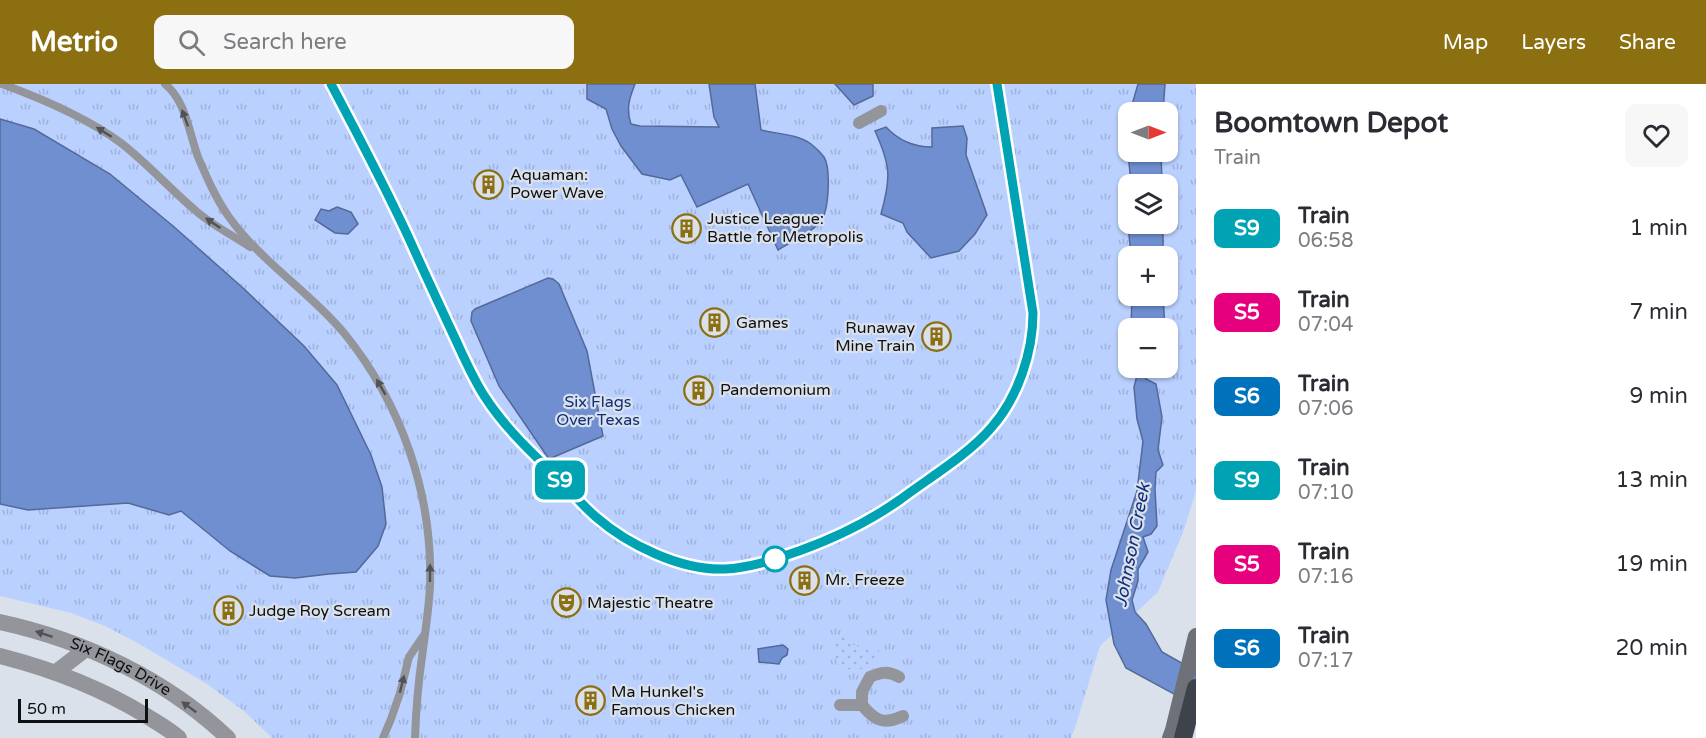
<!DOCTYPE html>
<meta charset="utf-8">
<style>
:root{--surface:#fff;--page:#f7f7f7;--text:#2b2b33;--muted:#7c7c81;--accent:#8b6f11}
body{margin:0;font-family:"Varela Round",sans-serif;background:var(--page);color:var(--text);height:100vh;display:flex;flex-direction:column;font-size:22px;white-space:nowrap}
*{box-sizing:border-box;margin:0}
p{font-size:20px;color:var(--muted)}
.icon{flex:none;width:33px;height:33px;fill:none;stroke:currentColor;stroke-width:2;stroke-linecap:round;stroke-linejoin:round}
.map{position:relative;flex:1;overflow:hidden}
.side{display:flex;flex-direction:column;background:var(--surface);width:510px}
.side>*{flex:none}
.badge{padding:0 12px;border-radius:9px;font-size:21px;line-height:39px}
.needle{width:39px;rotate:90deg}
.fabs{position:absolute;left:1118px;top:18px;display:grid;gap:12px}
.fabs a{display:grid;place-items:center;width:60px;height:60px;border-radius:12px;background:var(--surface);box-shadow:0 2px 4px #0004;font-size:30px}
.scale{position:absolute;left:18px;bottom:15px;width:130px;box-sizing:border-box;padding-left:6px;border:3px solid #0e1014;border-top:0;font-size:16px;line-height:21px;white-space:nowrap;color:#0e1014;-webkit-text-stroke:4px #dbe1eb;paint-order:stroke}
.map>.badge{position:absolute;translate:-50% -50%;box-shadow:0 0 0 3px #fff}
.round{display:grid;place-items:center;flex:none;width:63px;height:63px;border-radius:12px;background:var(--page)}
.head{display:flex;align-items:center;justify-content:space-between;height:102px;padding:0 18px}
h1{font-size:28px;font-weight:700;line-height:45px}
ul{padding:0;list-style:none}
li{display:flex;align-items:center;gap:18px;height:84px;padding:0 18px}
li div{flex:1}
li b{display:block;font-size:22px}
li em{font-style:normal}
li .badge{min-width:66px;font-weight:700;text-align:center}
header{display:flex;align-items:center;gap:36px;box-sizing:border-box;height:84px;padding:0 30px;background:var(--accent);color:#fff}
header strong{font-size:28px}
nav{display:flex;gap:33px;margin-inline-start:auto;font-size:21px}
.search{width:420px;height:54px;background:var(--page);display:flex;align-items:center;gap:15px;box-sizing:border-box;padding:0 21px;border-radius:12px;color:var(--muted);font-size:22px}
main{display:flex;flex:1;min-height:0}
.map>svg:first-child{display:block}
</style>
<header>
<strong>Metrio</strong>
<div class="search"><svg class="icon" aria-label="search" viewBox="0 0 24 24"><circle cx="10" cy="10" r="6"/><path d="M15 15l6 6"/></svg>Search here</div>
<nav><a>Map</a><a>Layers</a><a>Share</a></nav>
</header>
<main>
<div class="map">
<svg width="1196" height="654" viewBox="0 0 1196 654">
<defs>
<pattern id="grass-tufts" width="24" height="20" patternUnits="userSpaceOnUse" patternTransform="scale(1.5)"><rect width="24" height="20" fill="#bad1ff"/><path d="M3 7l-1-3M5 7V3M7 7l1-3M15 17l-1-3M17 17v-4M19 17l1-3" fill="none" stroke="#9fb2da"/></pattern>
<pattern id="garden-dots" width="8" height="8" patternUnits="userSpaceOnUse" patternTransform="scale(1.5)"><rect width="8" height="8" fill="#bad1ff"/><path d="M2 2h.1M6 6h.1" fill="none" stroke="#9fb2da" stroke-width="1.8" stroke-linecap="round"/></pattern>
</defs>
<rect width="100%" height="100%" fill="#dbe1eb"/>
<path fill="url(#grass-tufts)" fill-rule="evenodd" d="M0,0H1196V407L1184,446L1158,508L1100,562L1075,644L1071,654H272L245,628L207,600L136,558L105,542L71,529L0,512ZM1128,28H1167V68H1128ZM1128,100H1167V140H1128ZM1128,172H1167V212H1128ZM1128,244H1167V284H1128Z"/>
<path fill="url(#garden-dots)" d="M845,553L849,556L848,559L870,567L879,564L878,581L865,590V585C858,585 851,586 845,585C835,583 832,563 834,555Z"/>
<g fill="#708fd1" stroke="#536998" stroke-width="1.5">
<path d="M587,0H635C629,15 626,25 631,40L640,42L719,43L714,33L709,0H755L761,46C777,50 797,50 811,60C815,63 821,69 824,73C831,85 829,126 821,137C813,148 789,159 778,166L748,100L697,123L681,91L670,96L642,90L621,62L612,45L606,25L587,15Z"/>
<path d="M835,0H873V12L854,21Z"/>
<path d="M1138,0H1165L1163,28H1130Z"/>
<path d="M0,35L34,45L110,90L173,142L243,204L304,262L337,301L371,371L382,403L386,440L378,462L356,488L329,490L295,494L270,492L230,467L181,427L169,431L128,419L28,426L0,420Z"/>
<path d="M963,42L967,54L966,71L987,131L975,150L959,167L931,174L907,148L903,139L881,130C891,94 891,82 875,47L886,43C899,57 913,63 932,63V44Z"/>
<path d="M1128,68H1161L1162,100H1131Z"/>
<path d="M337,123L351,128L358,140L348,150L335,149L315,136L321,125L329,127Z"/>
<path d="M1128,140H1163V172H1131Z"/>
<path d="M548,194L553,195L559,200L587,267L603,352L549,375L499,302L471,237L472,228L475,225Z"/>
<path d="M1132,212H1163L1165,244L1159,240L1157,244H1131Z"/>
<path d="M1139,284H1149L1146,295L1156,300L1162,333L1158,366L1163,381L1156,388L1155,405L1157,442L1151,450L1143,453L1148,468L1138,485V497L1132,516L1135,528L1146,540L1162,568L1196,587V622L1126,584L1114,560L1106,516L1111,486L1137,407L1143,357L1137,335L1134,303Z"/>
<path d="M783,561L788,565L787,571L782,574L779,580L759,578L758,565Z"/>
</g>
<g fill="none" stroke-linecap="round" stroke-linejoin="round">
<g stroke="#93959a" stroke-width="8">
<path d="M2,0C43,15 86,33 121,59C148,80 170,105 196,127C212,141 232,151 250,163"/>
<path d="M165,0C186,17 189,49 198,73C207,94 216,115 229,133C261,178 309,207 344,249C401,319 433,410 430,501C429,525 425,549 422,573C418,600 416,627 415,654"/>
<path d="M383,654L391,635L400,609L409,573L424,551"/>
</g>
<g stroke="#93959a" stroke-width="12">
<path d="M859,39L881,27"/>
<path d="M840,621H862C875,637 884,641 903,632"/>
<path d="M862,621V608L870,593C881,588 888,587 899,593"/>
</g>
<g stroke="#93959a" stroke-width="16">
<path id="s1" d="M0,538C83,556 166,595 228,654"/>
<path d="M0,572C51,585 99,603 145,631C156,638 169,645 179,654"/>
<path d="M56,588L86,565"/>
</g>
<path stroke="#6e7178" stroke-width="16" d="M1170,654L1173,646L1196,552"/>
<path stroke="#3e424b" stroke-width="18" d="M1183,654L1196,604"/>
<path stroke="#5b5f65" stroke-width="4.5" stroke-dasharray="3 6" stroke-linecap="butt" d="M330,0C359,53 387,106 412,161C426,190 439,220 453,250C463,271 472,293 485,313C505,344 532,369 558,394C570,407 582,421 596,433C628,461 682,487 725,485C751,483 775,475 799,467C835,454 870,437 901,415C930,393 961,373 987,348C1016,321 1033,268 1033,229L997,0"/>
</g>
<defs><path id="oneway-solid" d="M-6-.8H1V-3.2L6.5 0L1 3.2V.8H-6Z" transform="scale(1.5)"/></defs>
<g fill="#505257">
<use href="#oneway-solid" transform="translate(185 34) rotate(-110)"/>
<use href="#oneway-solid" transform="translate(104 48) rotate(-148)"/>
<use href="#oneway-solid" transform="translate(213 139) rotate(-146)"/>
<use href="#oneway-solid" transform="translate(381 303) rotate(-120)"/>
<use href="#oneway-solid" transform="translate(430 489) rotate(-90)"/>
<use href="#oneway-solid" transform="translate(44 550) rotate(-162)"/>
<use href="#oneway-solid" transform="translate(402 600) rotate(-76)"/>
<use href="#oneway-solid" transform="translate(189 623) rotate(-144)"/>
</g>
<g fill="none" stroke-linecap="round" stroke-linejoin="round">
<defs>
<path id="line" d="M331,0C359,53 387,106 412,161C425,190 439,220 453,250C463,271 472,293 485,313C505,344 532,369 558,394C570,407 582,421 596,433C628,461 682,487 725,485C751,484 775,475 799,467C835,454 870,437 901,415C929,394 969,370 991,344C1018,314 1033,268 1033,229L997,0"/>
</defs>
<use href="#line" stroke="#fff" stroke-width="14"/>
<use href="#line" stroke="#00a3b4" stroke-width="9"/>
</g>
<defs>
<symbol id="building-ring" viewBox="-11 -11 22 22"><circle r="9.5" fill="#dbe1eb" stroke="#8b6f11" stroke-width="1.5"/><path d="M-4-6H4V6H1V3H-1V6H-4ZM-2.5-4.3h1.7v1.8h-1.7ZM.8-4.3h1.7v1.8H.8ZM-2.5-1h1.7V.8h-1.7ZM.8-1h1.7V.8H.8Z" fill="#8b6f11"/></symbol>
<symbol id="theatre-ring" viewBox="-11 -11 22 22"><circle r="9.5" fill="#dbe1eb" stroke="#8b6f11" stroke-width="1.5"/><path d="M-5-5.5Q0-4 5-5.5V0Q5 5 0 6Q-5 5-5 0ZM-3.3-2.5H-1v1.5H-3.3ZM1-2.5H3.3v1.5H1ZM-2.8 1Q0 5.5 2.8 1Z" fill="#8b6f11"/></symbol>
</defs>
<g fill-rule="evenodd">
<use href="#building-ring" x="472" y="84" width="33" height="33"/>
<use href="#building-ring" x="670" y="128" width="33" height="33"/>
<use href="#building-ring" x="698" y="222" width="33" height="33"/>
<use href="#building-ring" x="920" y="236" width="33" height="33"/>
<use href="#building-ring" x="682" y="290" width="33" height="33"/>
<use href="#building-ring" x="788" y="480" width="33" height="33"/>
<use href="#theatre-ring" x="550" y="502" width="33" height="33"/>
<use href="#building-ring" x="212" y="510" width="33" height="33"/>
<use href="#building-ring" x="574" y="600" width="33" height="33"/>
</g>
<circle fill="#fff" stroke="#00a3b4" stroke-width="3" cx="775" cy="475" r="12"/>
<g text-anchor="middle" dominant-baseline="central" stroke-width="4.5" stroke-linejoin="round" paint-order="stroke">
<g font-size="16" fill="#0e1014" stroke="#dbe1eb" text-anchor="start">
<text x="510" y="91">Aquaman:<tspan x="510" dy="18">Power Wave</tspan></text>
<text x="707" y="135">Justice League:<tspan x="707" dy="18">Battle for Metropolis</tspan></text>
<text x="736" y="239">Games</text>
<text x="915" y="244" text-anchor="end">Runaway<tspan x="915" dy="18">Mine Train</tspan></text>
<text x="720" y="306">Pandemonium</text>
<text x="825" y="496">Mr. Freeze</text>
<text x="587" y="519">Majestic Theatre</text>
<text x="249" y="527">Judge Roy Scream</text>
<text x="611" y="608">Ma Hunkel's<tspan x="611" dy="18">Famous Chicken</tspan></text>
</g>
<g font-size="16" fill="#102e7b" stroke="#dbe1eb">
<text x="598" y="318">Six Flags<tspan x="598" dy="18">Over Texas</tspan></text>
</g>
<g font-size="16" fill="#0e1014" stroke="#dbe1eb">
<text stroke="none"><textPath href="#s1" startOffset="129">Six Flags Drive</textPath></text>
</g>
<g font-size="18" font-style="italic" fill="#102e7a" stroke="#dbe1eb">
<text transform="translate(1132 461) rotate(-79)">Johnson Creek</text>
</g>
</g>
</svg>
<div class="fabs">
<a><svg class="needle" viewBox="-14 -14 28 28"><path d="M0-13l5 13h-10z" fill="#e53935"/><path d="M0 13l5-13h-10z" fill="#7c7c81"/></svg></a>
<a><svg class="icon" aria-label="layers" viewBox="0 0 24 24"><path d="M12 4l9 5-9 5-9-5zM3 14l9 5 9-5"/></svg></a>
<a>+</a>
<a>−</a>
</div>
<div class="scale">50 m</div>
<b class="badge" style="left:560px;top:396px;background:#00a3b4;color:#fff">S9</b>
</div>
<section class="side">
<div class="head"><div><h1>Boomtown Depot</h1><p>Train</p></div><a class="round"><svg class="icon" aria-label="heart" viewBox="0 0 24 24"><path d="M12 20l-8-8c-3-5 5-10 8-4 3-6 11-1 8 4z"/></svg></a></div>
<ul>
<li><span class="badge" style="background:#00a3b4;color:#fff">S9</span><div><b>Train</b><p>06:58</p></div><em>1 min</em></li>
<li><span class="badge" style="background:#e6007e;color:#fff">S5</span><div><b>Train</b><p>07:04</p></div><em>7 min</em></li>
<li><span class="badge" style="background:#0072bc;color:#fff">S6</span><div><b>Train</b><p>07:06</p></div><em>9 min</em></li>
<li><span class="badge" style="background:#00a3b4;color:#fff">S9</span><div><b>Train</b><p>07:10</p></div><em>13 min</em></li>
<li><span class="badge" style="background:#e6007e;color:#fff">S5</span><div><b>Train</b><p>07:16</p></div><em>19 min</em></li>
<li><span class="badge" style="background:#0072bc;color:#fff">S6</span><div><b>Train</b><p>07:17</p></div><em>20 min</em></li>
</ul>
</section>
</main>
